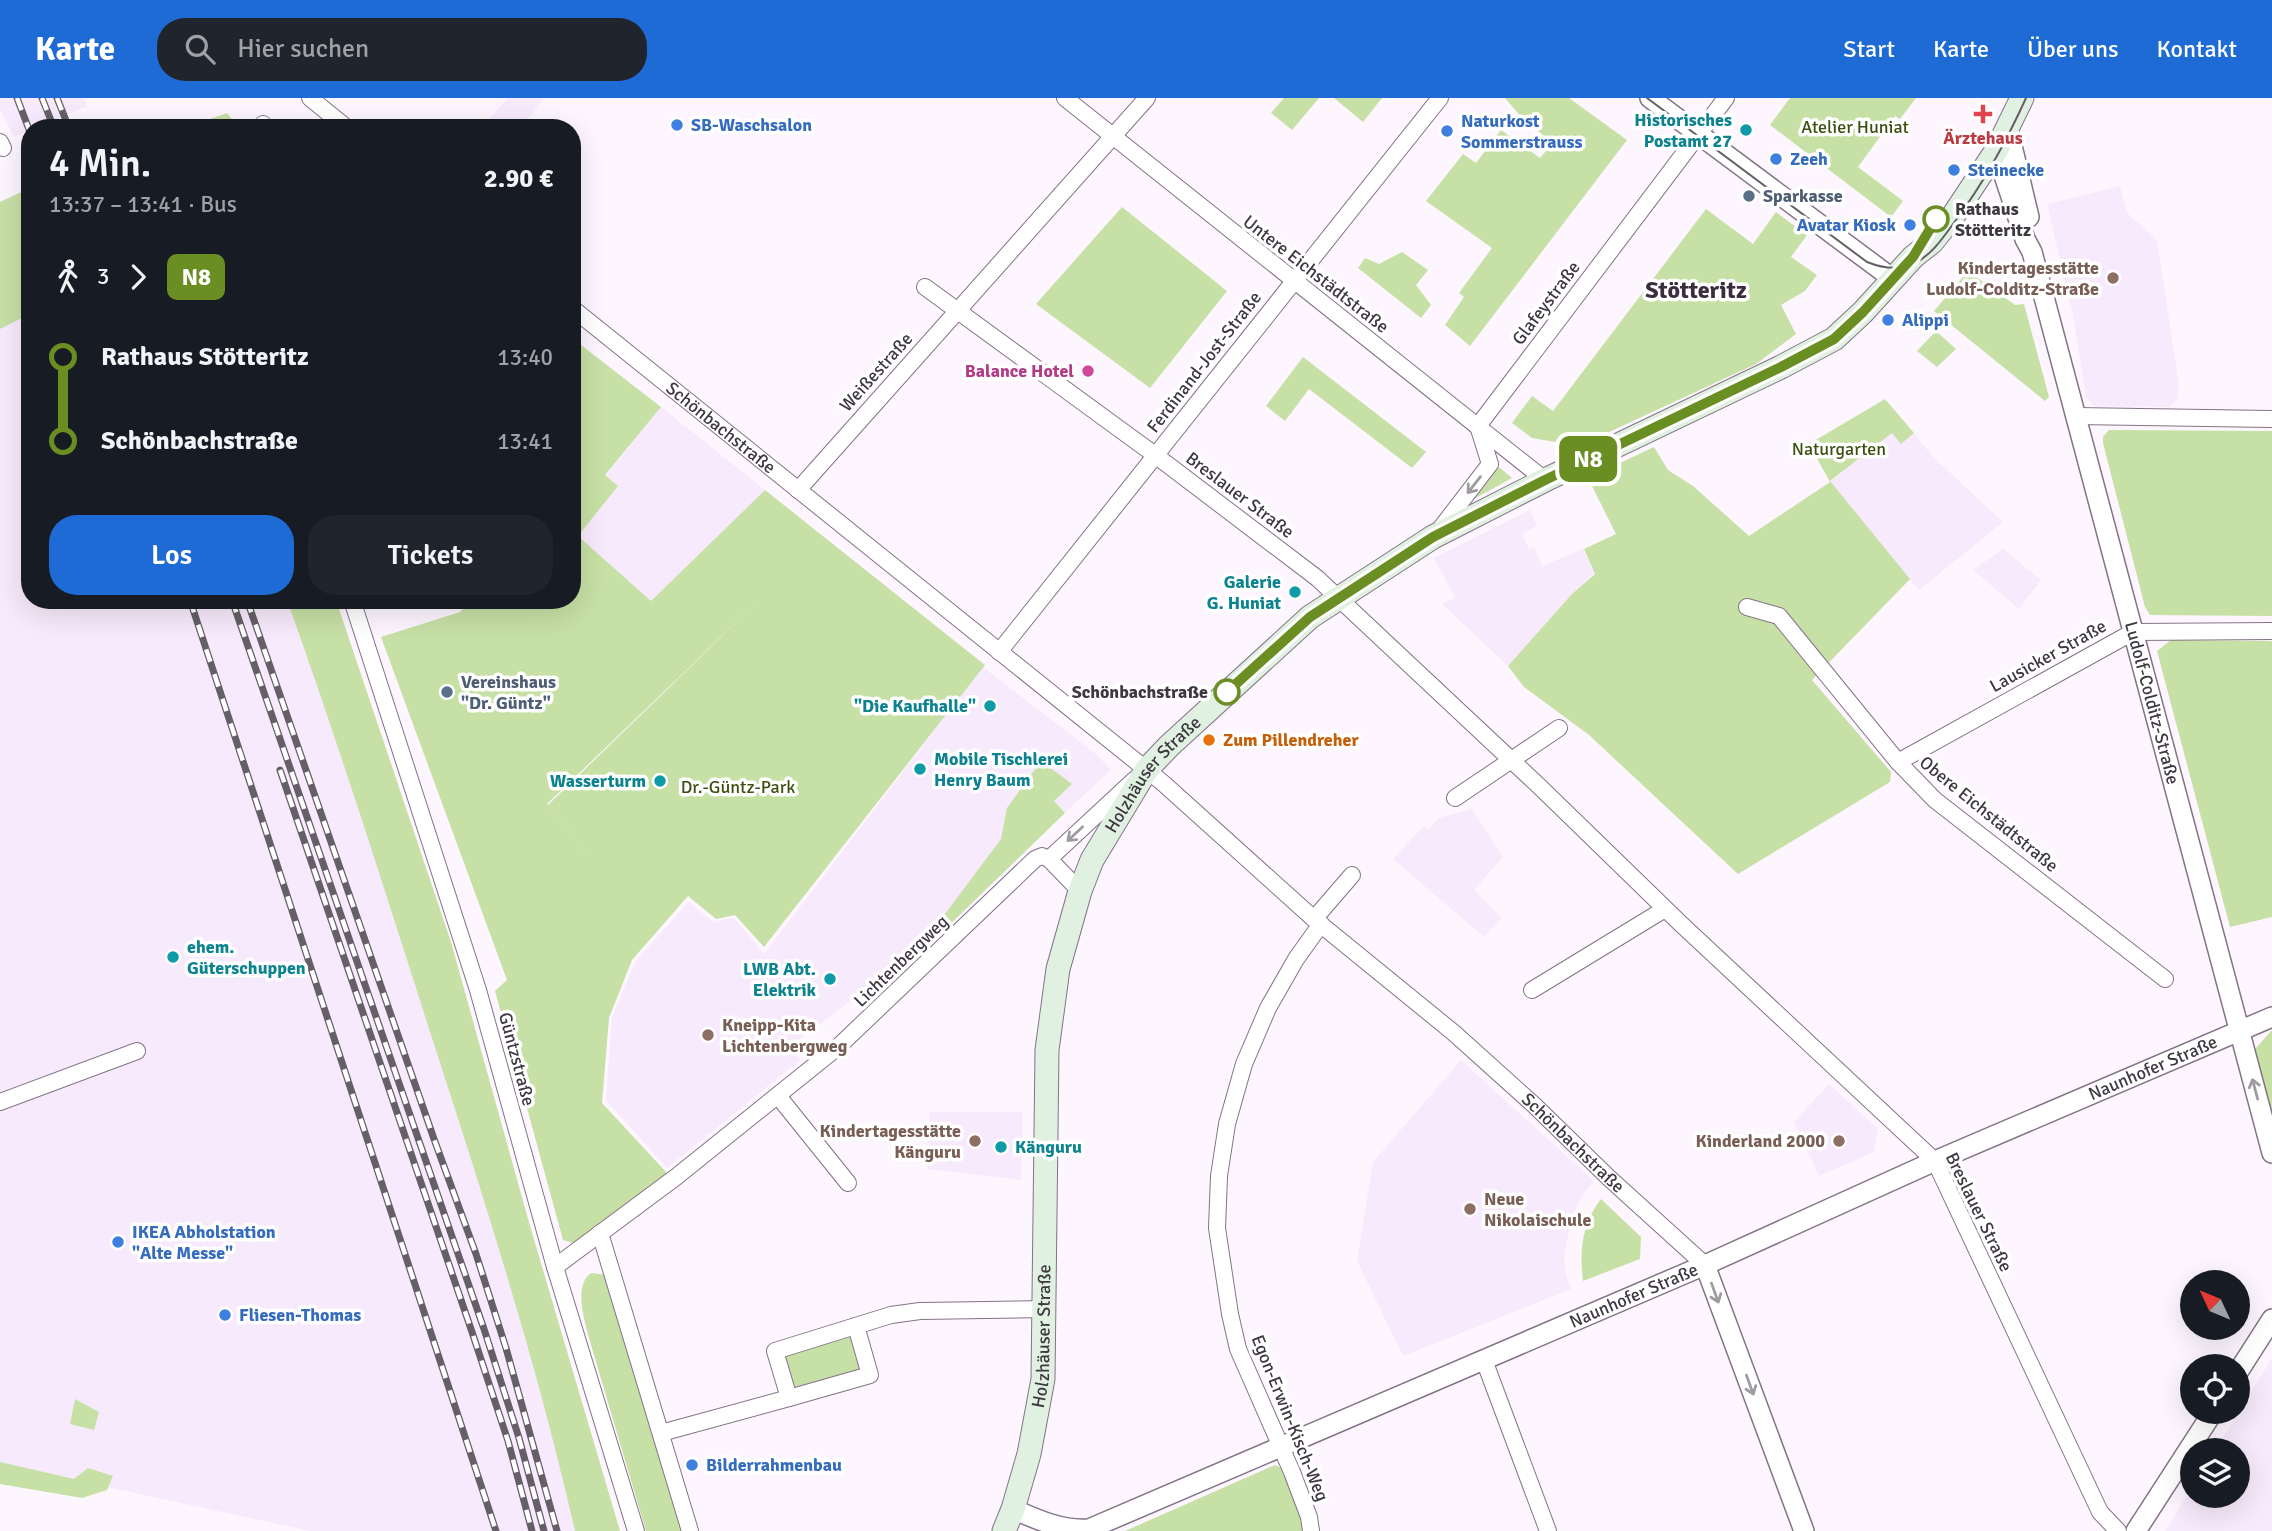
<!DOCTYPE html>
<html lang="de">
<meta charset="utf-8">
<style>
:root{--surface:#171b24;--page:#20242c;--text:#f1f3f6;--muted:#9ea1a6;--accent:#1e6bd6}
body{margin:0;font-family:Signika,sans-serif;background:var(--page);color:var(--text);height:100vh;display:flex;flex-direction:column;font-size:26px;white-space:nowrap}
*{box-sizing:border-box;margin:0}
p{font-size:23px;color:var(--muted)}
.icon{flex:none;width:38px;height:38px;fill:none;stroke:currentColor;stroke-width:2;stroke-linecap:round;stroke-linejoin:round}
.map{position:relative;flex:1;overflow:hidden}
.details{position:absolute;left:21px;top:21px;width:560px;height:490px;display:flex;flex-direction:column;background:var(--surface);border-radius:28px;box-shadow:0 7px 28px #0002}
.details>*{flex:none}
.badge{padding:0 14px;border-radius:10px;font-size:24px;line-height:46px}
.needle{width:46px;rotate:314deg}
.tools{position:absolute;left:2180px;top:1172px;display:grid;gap:14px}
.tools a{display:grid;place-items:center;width:70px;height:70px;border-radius:50%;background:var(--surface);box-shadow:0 7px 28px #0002;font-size:35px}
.map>.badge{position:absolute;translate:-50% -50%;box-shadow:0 0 0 4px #fff}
.legs{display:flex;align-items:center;gap:10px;height:77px;padding:0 28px;font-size:23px}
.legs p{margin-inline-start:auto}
.summary{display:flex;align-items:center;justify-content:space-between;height:119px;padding:0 28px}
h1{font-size:38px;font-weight:600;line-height:52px}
.action{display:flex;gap:14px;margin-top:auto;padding:14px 28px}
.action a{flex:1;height:80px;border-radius:28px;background:var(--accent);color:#fff;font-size:28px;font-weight:600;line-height:80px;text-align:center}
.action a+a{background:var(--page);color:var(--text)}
ul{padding:0 28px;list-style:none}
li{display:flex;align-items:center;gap:24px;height:84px;font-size:26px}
li i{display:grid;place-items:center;width:10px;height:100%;margin:0 9px;background:currentColor}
li i::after{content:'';width:18px;height:18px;margin:-9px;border:5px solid;border-radius:50%;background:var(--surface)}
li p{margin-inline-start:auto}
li:first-child i{background:linear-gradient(#0000 50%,currentColor 0)}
li:last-child i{background:linear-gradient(currentColor 50%,#0000 0)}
header{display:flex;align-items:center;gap:42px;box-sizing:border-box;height:98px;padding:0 35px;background:var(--accent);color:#fff}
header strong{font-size:33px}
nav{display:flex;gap:38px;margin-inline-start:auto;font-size:24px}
.search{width:490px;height:63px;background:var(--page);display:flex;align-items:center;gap:18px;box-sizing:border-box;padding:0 24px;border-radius:28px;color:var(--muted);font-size:26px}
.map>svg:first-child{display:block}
</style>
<header>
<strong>Karte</strong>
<div class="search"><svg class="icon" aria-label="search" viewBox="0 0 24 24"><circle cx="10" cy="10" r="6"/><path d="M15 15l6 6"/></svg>Hier suchen</div>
<nav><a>Start</a><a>Karte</a><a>Über uns</a><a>Kontakt</a></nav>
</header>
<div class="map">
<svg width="2272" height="1433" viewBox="0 0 2272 1433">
<rect width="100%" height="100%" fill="#fdf6ff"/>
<g fill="#f7eafc">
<path d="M0,0H84L87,8L36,30H30V32L14,39L0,12Z"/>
<path d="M507,0H541L543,2L521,30H482Z"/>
<path d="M2120,88L2127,115L2157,142L2179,287L2178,300L2170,309L2094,308L2086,299L2073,217L2047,106Z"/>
<path d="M30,216V502H287L335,636L498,1143L561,1370L575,1433H310L0,1366V231Z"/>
<path d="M661,309L765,392L651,503L578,438L618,388L606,377Z"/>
<path d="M1893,334L1902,345L1914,335L1933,359L2003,424L1919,492L1830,384Z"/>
<path d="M1530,412L1537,428L1522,436L1529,451L1534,449L1542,468L1583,451L1594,475L1572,496L1508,568L1442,506L1455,500L1434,460Z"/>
<path d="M2003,451L2041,482L2019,511L1973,472Z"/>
<path d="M983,569L1096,656L1111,672L904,863L790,948L800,962L667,1070L606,1002L612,919L635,864L689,804L714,825L730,820L735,821L764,856Z"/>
<path d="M1472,711L1503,759L1474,792L1502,820L1484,839L1393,761L1424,728L1429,731L1439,720Z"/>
<path d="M1461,962L1594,1083L1578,1104L1568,1137L1564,1158L1566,1177L1571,1191L1403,1258L1357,1163L1373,1064Z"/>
<path d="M1829,986L1878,1031L1874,1054L1819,1078L1794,1024Z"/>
<path d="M930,1014H1023L1021,1082L928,1071Z"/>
<path d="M2272,1260V1433H2165L2193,1388V1398H2238V1353H2215Z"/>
</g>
<g fill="#c7e0a5" fill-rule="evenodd">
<path d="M1284,0H1319L1292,32L1271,15Z"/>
<path d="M1334,0H1382L1363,24Z"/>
<path d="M1505,0H1569L1627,42L1470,248L1445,227L1464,199L1459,195L1492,150L1426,103L1463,56L1476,65L1501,32L1540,60L1553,45L1523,21Z"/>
<path d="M1790,0H1916L1900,21L1895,18L1858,69L1903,103L1891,119L1770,27Z"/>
<path d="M227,15L239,30H184Z"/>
<path d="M30,90V216L0,231V104Z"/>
<path d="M1122,109L1227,193L1150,290L1036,206Z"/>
<path d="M1706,111L1753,146L1776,114L1807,137L1791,159L1817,177L1805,193L1781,207L1796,236L1756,266L1579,348L1532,340L1512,325L1532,298L1553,313Z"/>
<path d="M1402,154L1428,172L1416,187L1431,207L1421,220L1358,170L1365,160L1379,166Z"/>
<path d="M1968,173L2015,207L2024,206L2049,299L2045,303L1934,213Z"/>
<path d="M1936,233L1956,251L1937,269L1917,253Z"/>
<path d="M572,240L661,309L605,377L618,388L578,438L651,503L765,392L985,567L764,849L735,817L716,821L688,798L632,862L609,920L602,1005L667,1075L573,1145L563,1142L495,893L507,882L381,539L460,514L472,502H572ZM777,485L548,707L601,774L547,706Z"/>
<path d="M1303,259L1426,354L1412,370L1309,291L1285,323L1266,308Z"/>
<path d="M1885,301L1914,335L1901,346L1892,335L1830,383L1910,481L1812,582L1891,674L1890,684L1738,776L1589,637L1524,589L1508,568L1572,496L1595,476L1584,451L1616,436L1588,380L1654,349L1668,372L1693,388L1749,438L1830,384L1809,346Z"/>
<path d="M2109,332L2272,333V518L2150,517L2145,509L2103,345V339Z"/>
<path d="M1499,369L1512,380L1474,401Z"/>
<path d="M287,502H336L451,844L528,1121L620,1433H575C537,1266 485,1103 432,940C385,793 339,647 287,502Z"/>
<path d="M2171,542L2272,543V819L2230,829L2157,553Z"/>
<path d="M1041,663L1072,686L1054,703L1065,715L905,870L902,867L939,824L1001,741L1007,710Z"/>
<path d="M2272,932V1018L2255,951Z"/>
<path d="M1601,1101L1641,1139L1640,1161L1583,1183C1579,1153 1582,1126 1601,1101Z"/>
<path d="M591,1175L607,1177L683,1433H646L591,1247C586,1227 572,1189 591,1175Z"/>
<path d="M853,1235L865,1274L793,1295L780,1256Z"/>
<path d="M75,1301L99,1314L94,1332L70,1326Z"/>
<path d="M0,1364L74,1381L88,1370L113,1378L107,1392L82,1400L0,1386Z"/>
<path d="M1275,1367L1284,1371L1306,1433H1125Z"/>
</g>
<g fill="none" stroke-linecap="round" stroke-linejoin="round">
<defs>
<g id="minor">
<path d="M310,0L347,30"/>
<path d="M1065,0L1545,382"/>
<path d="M263,30V26"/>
<path d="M0,44L3,50"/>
<path d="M925,189L1155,357L1317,480L1540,689L1681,826L1935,1063L2100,1414L2118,1433"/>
<path id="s1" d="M572,210L1163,685L1314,821L1454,935L1534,1007L1609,1080L1705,1167"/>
<path d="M2076,318L2272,321"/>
<path d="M798,392L1147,0"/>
<path d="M1437,435L1490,366L1478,328L1726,0"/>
<path d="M352,502L478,892L555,1169L636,1433"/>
<path d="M1747,509L1779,518L1898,664L1935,702L2165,881"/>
<path d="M999,554L1440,0"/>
<path d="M1898,664L2133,534L2272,533"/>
<path d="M1455,700L1559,630"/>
<path d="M1049,761L1134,682"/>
<path d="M1314,821L1352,777"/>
<path d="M1532,892L1665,811"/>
<path d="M778,998L848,1085"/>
<path d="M0,1004L137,953"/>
<path d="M600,1135L690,1433"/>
<path d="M555,1169L676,1079L839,948L1035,761L1042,758L1049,761L1080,793"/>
<path d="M1484,1262L1548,1433"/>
<path d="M789,1300L870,1277L856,1228"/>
<path d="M661,1335L789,1300L775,1253L891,1217L920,1213L1045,1211"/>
<path d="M1311,1433L1309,1419L1292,1374L1238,1251L1230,1216L1217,1130L1219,1078L1227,1026L1244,966L1268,910L1296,861L1321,826"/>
</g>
<g id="tertiary">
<path d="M1650,0L1893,181"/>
<path d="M2008,31L2029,119"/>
<path id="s2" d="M1996,53L2025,141L2032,154L2272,1055"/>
<path d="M1705,1167L1804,1433"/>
<path d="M2238,1274L2272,1221"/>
<path id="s3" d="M1013,1411C1038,1422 1062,1433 1089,1431L1705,1167L1935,1063L2272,919"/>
<path d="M2136,1433L2213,1314"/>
</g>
<g id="secondary">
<path id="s4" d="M1004,1433L1013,1411L1029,1356L1043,1281L1047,952L1058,871L1080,793L1092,762L1147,671L1169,648L1310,519L1433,439L1545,382L1781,269L1834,241L1863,214L1913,159L1932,144L1953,118L1996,53L2022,0"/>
</g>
</defs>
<use href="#minor" stroke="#837387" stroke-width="18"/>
<use href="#tertiary" stroke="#837387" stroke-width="22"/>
<use href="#secondary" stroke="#837387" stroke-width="25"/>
<use href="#minor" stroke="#fff" stroke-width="16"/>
<use href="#tertiary" stroke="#fff" stroke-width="19"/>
<use href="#secondary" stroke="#e0f1e1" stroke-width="23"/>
<path stroke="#655f67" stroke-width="2" d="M1647,0L1867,164C1882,170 1899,173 1915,165C1933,156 1944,138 1956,122C1985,83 2006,44 2026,0"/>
<defs>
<g id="rail">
<path d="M17,0L30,34"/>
<path d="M42,0L54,30"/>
<path d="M57,0L69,30"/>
<path d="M190,502L496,1433"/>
<path d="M232,502L484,1231L519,1340L544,1433"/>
<path d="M247,502L434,1041L476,1156L506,1250L557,1433"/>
<path d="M280,672L472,1234L508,1343L532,1433"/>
</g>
</defs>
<use href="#rail" stroke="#655f67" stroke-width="7"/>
<use href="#rail" stroke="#fff" stroke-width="4.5" stroke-dasharray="13" stroke-linecap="butt"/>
</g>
<defs><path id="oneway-shaft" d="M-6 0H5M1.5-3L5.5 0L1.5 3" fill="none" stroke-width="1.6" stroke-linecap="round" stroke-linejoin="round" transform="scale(1.75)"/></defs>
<g stroke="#9e9ca0">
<use href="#oneway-shaft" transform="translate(1474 387) rotate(128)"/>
<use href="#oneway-shaft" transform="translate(1075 736) rotate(137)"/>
<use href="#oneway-shaft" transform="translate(2255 991) rotate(-105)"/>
<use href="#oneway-shaft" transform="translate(1715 1195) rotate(70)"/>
<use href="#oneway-shaft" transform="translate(1750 1287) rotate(70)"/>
</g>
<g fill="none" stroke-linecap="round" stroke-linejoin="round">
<defs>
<path id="line-1" d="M1227,594L1310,519L1433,439L1545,382L1781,269L1834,241L1863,214L1913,159L1936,121"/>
</defs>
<use href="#line-1" stroke="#fff" stroke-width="16"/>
<use href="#line-1" stroke="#6b8e23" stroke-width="10"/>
</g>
<path fill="#e0444e" stroke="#fff" stroke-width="2.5" d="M1979.5 5.5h7v7h7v7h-7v7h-7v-7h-7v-7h7z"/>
<g fill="#3f7fe0" stroke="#fff" stroke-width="2.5">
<circle cx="677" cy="27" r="7"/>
<circle cx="1447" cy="33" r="7"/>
<circle cx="1776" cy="61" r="7"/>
<circle cx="1954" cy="72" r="7"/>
<circle cx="1910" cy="127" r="7"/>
<circle cx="1888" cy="222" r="7"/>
<circle cx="118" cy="1144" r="7"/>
<circle cx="225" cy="1217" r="7"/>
<circle cx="692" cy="1367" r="7"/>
</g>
<g fill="#0f9aa8" stroke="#fff" stroke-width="2.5">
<circle cx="1746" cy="32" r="7"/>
<circle cx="1295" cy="494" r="7"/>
<circle cx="990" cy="608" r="7"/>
<circle cx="920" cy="671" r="7"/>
<circle cx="660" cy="683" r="7"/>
<circle cx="173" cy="859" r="7"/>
<circle cx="830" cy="881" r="7"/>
<circle cx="1001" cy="1049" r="7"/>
</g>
<g fill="#5c6f8a" stroke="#fff" stroke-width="2.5">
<circle cx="1749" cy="98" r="7"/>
<circle cx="447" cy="594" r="7"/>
</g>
<g fill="#fff" stroke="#6b8e23" stroke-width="3.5">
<circle cx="1936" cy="121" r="12"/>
<circle cx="1227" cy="594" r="12"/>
</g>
<g fill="#8d6e63" stroke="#fff" stroke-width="2.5">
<circle cx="2113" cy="180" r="7"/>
<circle cx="708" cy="937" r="7"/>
<circle cx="975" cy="1043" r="7"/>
<circle cx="1839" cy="1043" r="7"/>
<circle cx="1470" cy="1111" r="7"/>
</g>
<circle fill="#d1479c" stroke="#fff" stroke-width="2.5" cx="1088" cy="273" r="7"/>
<circle fill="#e8710a" stroke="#fff" stroke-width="2.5" cx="1209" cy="642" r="7"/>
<g text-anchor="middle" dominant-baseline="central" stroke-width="7" stroke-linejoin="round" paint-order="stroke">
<g font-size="18" font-weight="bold" fill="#0d838f" stroke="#fff" text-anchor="end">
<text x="1732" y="22">Historisches<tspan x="1732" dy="21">Postamt 27</tspan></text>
<text x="1281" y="484">Galerie<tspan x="1281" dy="21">G. Huniat</tspan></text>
<text x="976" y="608">"Die Kaufhalle"</text>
<text x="934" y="661" text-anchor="start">Mobile Tischlerei<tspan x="934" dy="21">Henry Baum</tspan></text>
<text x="646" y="683">Wasserturm</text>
<text x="187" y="849" text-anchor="start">ehem.<tspan x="187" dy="21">Güterschuppen</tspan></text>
<text x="816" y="871">LWB Abt.<tspan x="816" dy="21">Elektrik</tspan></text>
<text x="1015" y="1049" text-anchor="start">Känguru</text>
</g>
<g font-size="18" font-weight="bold" fill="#366cbe" stroke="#fff" text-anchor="start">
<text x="1461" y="23">Naturkost<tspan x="1461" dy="21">Sommerstrauss</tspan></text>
<text x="691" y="27">SB-Waschsalon</text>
<text x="1790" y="61">Zeeh</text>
<text x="1968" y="72">Steinecke</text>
<text x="1896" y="127" text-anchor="end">Avatar Kiosk</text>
<text x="1902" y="222">Alippi</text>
<text x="132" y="1134">IKEA Abholstation<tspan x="132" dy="21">"Alte Messe"</tspan></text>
<text x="239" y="1217">Fliesen-Thomas</text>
<text x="706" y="1367">Bilderrahmenbau</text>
</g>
<g font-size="18" fill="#3b5010" stroke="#fff">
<text x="1855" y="29">Atelier Huniat</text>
<text x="1839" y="351">Naturgarten</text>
<text x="738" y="689">Dr.-Güntz-Park</text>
</g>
<g font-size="18" font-weight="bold" fill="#be3a42" stroke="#fff">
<text x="1983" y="40">Ärztehaus</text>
</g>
<g font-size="18" font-weight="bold" fill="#4e5e75" stroke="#fff" text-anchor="start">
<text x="1763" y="98">Sparkasse</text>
<text x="461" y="584">Vereinshaus<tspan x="461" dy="21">"Dr. Güntz"</tspan></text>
</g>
<g font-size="18" font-weight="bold" fill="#3e3840" stroke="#fff" text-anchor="start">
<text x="1955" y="111">Rathaus<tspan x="1955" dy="21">Stötteritz</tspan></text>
<text x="1208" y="594" text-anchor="end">Schönbachstraße</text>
</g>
<g font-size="18" font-weight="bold" fill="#785e54" stroke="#fff" text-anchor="end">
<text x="2099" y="170">Kindertagesstätte<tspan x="2099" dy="21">Ludolf-Colditz-Straße</tspan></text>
<text x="722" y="927" text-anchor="start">Kneipp-Kita<tspan x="722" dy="21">Lichtenbergweg</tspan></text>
<text x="961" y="1033">Kindertagesstätte<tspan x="961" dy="21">Känguru</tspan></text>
<text x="1825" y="1043">Kinderland 2000</text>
<text x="1484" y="1101" text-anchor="start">Neue<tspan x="1484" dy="21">Nikolaischule</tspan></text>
</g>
<g font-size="18" fill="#3e3840" stroke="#fff">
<text transform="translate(1316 176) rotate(38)">Untere Eichstädtstraße</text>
<text transform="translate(1546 205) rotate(-53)">Glafeystraße</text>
<text transform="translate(1204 264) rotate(-52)">Ferdinand-Jost-Straße</text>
<text transform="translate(876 274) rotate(-48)">Weißestraße</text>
<text stroke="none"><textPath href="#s1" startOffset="191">Schönbachstraße</textPath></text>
<text transform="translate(1240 397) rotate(37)">Breslauer Straße</text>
<text transform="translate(2048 558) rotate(-29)">Lausicker Straße</text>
<text stroke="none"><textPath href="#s2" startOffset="574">Ludolf-Colditz-Straße</textPath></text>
<text stroke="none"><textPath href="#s4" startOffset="788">Holzhäuser Straße</textPath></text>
<text transform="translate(1989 716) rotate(39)">Obere Eichstädtstraße</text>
<text transform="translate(901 863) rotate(-44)">Lichtenbergweg</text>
<text transform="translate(517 961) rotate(75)">Güntzstraße</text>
<text stroke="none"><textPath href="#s3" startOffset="1239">Naunhofer Straße</textPath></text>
<text stroke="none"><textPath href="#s1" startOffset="1304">Schönbachstraße</textPath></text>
<text transform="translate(1979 1114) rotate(64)">Breslauer Straße</text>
<text stroke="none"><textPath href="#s3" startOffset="672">Naunhofer Straße</textPath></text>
<text stroke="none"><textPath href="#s4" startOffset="200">Holzhäuser Straße</textPath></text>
<text transform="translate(1290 1320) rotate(68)">Egon-Erwin-Kisch-Weg</text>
</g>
<g font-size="18" font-weight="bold" fill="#b23c85" stroke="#fff" text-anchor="end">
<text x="1074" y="273">Balance Hotel</text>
</g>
<g font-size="18" font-weight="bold" fill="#c56008" stroke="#fff" text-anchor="start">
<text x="1223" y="642">Zum Pillendreher</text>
</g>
<g font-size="24" font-weight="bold" fill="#3a2d3e" stroke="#fff">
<text x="1696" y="192">Stötteritz</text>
</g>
</g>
</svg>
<div class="tools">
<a><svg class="needle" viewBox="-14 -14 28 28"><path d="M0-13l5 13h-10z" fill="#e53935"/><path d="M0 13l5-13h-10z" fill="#9ea1a6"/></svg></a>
<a><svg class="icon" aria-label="locate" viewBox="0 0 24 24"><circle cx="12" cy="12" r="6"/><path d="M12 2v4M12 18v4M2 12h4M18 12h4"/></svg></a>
<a><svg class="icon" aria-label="layers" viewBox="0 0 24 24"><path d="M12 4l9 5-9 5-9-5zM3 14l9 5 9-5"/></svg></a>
</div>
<b class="badge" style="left:1588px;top:361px;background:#6b8e23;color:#fff">N8</b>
<section class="details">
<div class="summary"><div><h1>4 Min.</h1><p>13:37 – 13:41 · Bus</p></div><b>2.90 €</b></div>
<div class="legs"><svg class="icon" aria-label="walk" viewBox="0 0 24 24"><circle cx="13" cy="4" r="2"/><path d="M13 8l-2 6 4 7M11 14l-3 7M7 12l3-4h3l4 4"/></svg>3<svg class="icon" aria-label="forward" viewBox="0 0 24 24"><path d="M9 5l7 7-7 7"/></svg><b class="badge" style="background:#6b8e23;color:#fff">N8</b></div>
<ul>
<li><i style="color:#6b8e23"></i><b>Rathaus Stötteritz</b><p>13:40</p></li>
<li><i style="color:#6b8e23"></i><b>Schönbachstraße</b><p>13:41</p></li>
</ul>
<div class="action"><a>Los</a><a>Tickets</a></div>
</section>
</div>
